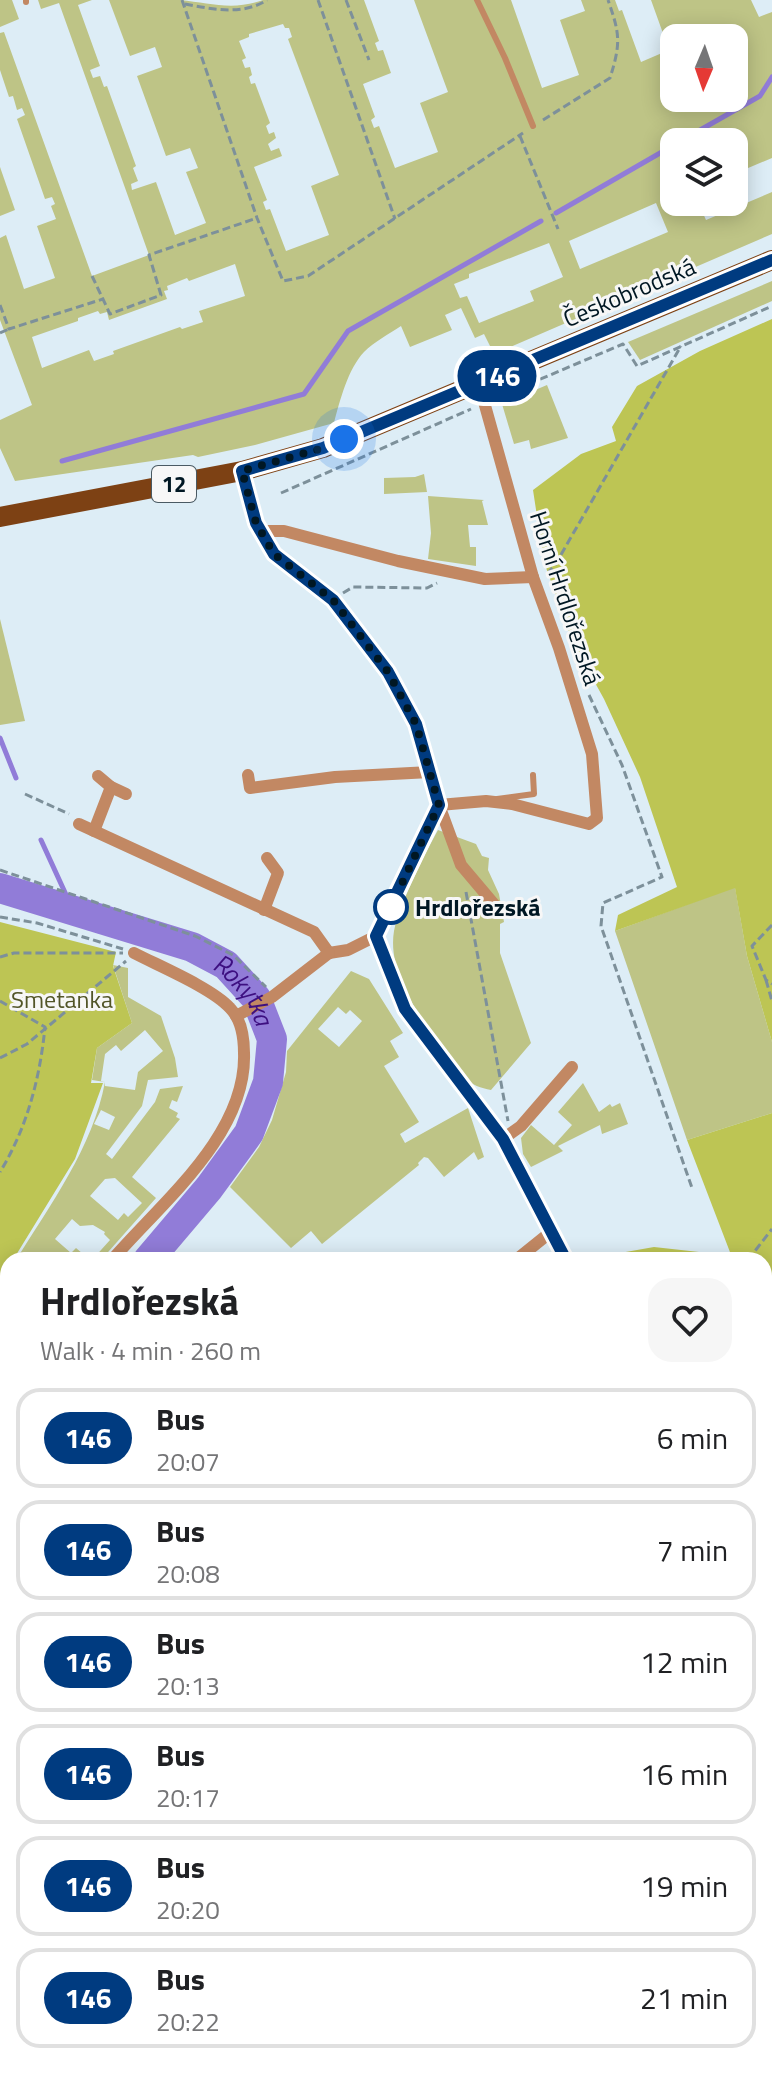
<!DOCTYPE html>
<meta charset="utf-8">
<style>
:root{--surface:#fff;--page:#f6f6f6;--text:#202124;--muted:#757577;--line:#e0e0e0}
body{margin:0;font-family:"Titillium Web",sans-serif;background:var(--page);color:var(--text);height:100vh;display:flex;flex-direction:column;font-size:30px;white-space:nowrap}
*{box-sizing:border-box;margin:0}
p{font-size:26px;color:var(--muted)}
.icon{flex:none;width:44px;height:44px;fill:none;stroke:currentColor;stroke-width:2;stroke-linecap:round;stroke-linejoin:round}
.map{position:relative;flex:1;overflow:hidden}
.details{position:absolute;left:0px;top:1252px;width:772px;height:824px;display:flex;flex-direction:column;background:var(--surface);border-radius:24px 24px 0 0;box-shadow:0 4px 20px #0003}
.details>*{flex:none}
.badge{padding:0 16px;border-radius:26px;font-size:28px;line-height:52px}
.needle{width:52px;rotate:182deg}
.controls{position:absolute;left:660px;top:24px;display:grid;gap:16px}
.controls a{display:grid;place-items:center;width:88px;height:88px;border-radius:16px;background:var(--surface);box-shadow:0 4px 20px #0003;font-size:40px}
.you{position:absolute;width:40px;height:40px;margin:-20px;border:6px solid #fff;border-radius:50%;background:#1a73e8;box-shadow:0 0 0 12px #1a73e833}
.map>.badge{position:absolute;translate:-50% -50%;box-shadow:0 0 0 4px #fff}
.round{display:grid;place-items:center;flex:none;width:84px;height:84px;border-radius:24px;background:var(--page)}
.overview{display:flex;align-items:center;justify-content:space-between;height:136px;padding:0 40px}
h1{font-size:38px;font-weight:700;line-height:60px}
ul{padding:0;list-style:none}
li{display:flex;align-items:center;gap:24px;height:100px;margin:0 16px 12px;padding:0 24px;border:4px solid var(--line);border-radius:24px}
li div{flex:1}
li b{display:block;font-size:30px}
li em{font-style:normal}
li .badge{min-width:88px;font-weight:700;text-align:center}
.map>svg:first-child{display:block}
</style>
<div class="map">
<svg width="772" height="2076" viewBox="0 0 772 2076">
<rect width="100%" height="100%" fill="#ddedf6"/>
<g fill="#bec486" fill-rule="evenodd">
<path d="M0,0H12L19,19L0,27Z"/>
<path d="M38,0H92L78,5L100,66L90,70L93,78L100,76L104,87L107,86L136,166L133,168L138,181L131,184L132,190L156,182L175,235L206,223L186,172L198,168L190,148L166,156L137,76L162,67L155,47L130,56L109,0C133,0 157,0 180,0C210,3 233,11 263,0H364L379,41L375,43L378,51L383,50L391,73L363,84L375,117L371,120L374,128L379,126L395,168L438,152L420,103L448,92L414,0H511L542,88L579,75L560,20L585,11L581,0H615L619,11L622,10L641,62L669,50L651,0H751L759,17L772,12V158L734,174V142H674V202H698L706,220L772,192V234L494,354L484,334L475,338L461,308L445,315L452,330L410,347L401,326C389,334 374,342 364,352C348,369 340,400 334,423L323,426L255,445L198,457L193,455L15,481L0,448V420L32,405L0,320V238L6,235L24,289L55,278L37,226L56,219L51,206L55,204L52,197L45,199L17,119L25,115L22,108L17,110L13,96L9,97L0,70V33L4,32L92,276L149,255L59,3L41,9ZM283,24L285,28H289L292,37L288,39L339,175L311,186L329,235L286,251L270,209L266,210L263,202L267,200L254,167L282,156L279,148L271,151L268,144L276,138L274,132L269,134L266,126L270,123L255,83L251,84L249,77L252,75L250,67L245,68L242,60L246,58L239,41L249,37V34ZM674,38H734V98H674ZM656,203L668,232L580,269L569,241ZM549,243L563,277L530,291L534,301L479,323L467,296L460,298L454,284L469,278V274ZM235,264L245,296L199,311L203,322L182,329L180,327L113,351L114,354L94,361L89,350L42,368L32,337L78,321V318L98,311L100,314L107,312L109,320L167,299L164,291L168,290L167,286L187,278L189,281Z"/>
<path d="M0,167L15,210L0,216Z"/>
<path d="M772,281V301L640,360L628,342Z"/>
<path d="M547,385L568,438L531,449L529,440L514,444L502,404Z"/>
<path d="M424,474L427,492L384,494V478L415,477Z"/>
<path d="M428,496L484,500L482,501L488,525H468L470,547H476V566L428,559L431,533Z"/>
<path d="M0,619L25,721L0,725Z"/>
<path d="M438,830L476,844L482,856L489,858L488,870L499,894L504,922L500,924V953L531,1043L491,1090C481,1088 472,1085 464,1078C455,1070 449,1058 442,1048C420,1016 387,973 394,931C399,906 425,853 438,830Z"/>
<path d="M735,887L747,956L772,1042V1113L687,1140L615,931Z"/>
<path d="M113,965L128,968V997L161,1016L175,1058L178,1077L148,1080L142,1106L106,1154L112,1159L155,1102L160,1089L183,1086L177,1102L172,1100L169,1108L178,1113L176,1117L180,1119L132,1177L156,1198L101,1260H92L110,1240L104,1234L105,1232L93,1225L80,1226L72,1219L55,1239L71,1253L76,1248L90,1260H16C50,1205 93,1147 105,1082L92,1080L97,1048L132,1023ZM145,1030L163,1051L138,1072L135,1090L105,1086V1082L101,1081L105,1054L116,1045L121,1051ZM101,1110L115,1117L109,1130L94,1124ZM115,1178L142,1203L128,1217L124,1213L118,1220L90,1196L105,1179Z"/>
<path d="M351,971L369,979L403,1033L390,1041L399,1057L384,1066L419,1122L400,1134L405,1143L468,1108L484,1157L478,1160L474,1152L444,1177L428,1158L424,1157L418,1163L419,1165L322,1244L311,1231L291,1248L230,1187L259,1147L272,1120L286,1072L287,1051ZM338,1007L346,1014L350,1010L362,1021L339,1047L318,1029Z"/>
<path d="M583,1083L599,1112L610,1104L612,1107L620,1103L628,1124L602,1134L600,1125L558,1146L563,1151L531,1167L523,1154L521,1138L531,1125L554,1145L572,1125L558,1112Z"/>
<path d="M764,1773L772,1782V2076H359L367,2068H764Z"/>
</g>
<g fill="#bdc554">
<path d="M772,319V1042L747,956L735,888L615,931L618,915L677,887L640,777L604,699L573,643L544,562L533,490L581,454L616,441L612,427L637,386L700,351Z"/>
<path d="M0,922L116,952L113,966L132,1023L97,1048L91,1083H103L75,1159L13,1260H8V1268L0,1281Z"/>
<path d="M772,1113V1551L764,1556V1260H733L687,1140Z"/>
<path d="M654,1247L699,1252L709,1260H604L603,1256Z"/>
<path d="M8,1446V1808L0,1804V1455Z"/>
<path d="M8,1957V2068H367L358,2076H0V1963Z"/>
</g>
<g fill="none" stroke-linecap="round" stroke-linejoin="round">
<g stroke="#917cd8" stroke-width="5">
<path d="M679,142L760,96L772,77"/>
<path d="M556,213L674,145"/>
<path d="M62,461L304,394L348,331L541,221"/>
<path d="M0,738L16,778"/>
<path d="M41,840L73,910"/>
<path d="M764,1323L772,1320"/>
</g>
<g stroke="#917cd8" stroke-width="30">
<path id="s1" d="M0,888L192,947L226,965L256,998L272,1039L268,1082L249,1133L209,1188L148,1260"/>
<path d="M0,1435L8,1425"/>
</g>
<g stroke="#7d909a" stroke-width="3" stroke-dasharray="8 4" stroke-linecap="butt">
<path d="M182,0L257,218L283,281L308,276L523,133"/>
<path d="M318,0L395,219"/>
<path d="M346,0L369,60"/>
<path d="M185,4C212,9 242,16 267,0"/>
<path d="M543,120L610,78C621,43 620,34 608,0"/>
<path d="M520,136L558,229"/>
<path d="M92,276L110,314L161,295L149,255L257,218"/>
<path d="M0,305L9,329L103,299"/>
<path d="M0,333L9,329"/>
<path d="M496,398L623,344L637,366L772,306"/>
<path d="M281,493L471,409"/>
<path d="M547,574L555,565L681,346"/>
<path d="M343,593L353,587L427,588L437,583"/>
<path d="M589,695L622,765L662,877L603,903L601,926L692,1188"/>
<path d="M25,794L69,814"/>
<path d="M0,870L195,936L233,955L266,987"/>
<path d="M466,892L508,1121"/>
<path d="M0,917L37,923L123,949"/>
<path d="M772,925L752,946L766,980L772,984"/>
<path d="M0,957L14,953H123"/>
<path d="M766,980L772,1001"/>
<path d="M0,1001L45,1027C40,1078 27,1128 0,1172"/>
<path d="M0,1058L27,1044L126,961"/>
<path d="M748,1260L772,1229"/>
<path d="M764,1575L772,1571"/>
<path d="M0,1615L8,1614"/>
<path d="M764,1659L772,1655"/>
<path d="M764,1702L772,1711"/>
<path d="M764,1988L772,1984"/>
<path d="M253,2068L260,2076"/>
<path d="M353,2076L361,2068"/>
</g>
<g stroke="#c28863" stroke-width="6">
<path d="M26,0V2"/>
<path d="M477,0L505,58L533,126"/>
<path d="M497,799L534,794L533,775"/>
<path d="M764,1336L772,1333"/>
<path d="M764,1456L772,1462"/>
</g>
<g stroke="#c28863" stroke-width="12">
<path d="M479,384L533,577L559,648L592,754L597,818L589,824L512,804L486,801L439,805L461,865L499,910"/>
<path d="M242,471L256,523L274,554L333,600L388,672L416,724L439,805L376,936L348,950L329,953"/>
<path d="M262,531H284L398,561L485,579L533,577"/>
<path d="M248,775L250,788L335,777L430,772"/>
<path d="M98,776L111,787"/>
<path d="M79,824L314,932L329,953"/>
<path d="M94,831L111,787L126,794"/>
<path d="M264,910L278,873L267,858"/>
<path d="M376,936L405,1009L503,1139L566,1260"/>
<path d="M236,1016L272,997L329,953"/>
<path d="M503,1139L521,1126L572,1067"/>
<path d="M112,1260C161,1203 247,1135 244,1053C244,1038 242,1020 230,1008C212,988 159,966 134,953"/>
<path d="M516,1260L552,1231"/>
<path d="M0,1397L8,1387"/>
<path d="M764,1762L772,1772"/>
<path d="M0,1813L8,1818"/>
<path d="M0,1910L8,1900"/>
<path d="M0,1951L8,1945"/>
</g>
<path stroke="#7d4114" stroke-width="20" d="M0,517L242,471L323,448L772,260"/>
</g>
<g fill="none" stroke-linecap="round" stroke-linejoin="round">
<defs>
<path id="line" d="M566,1260L503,1139L405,1009L376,936L439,805L416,724L388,672L333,600L274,554L256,523L242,471L323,448L772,260"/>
</defs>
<use href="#line" stroke="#fff" stroke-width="18"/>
<use href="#line" stroke="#003b80" stroke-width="12"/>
<path stroke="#001723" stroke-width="8" stroke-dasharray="0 14.4" d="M344,439L323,448L242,471L256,523L274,554L333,600L388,672L416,724L439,805L388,913L391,907"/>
</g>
<circle fill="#fff" stroke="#003b80" stroke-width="4" cx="391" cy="907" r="16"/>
<g text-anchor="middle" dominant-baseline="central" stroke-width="6" stroke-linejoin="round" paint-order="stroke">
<rect fill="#f7f7f7" stroke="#4a5a63" stroke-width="2" x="152" y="466" width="44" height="36" rx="6"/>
<g font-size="22" font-weight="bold" fill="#001723">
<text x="174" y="484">12</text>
</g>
<g font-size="24" fill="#001723" stroke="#f7f7f7">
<text transform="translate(629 292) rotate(-23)">Českobrodská</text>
<text transform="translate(566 598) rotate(72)">Horní Hrdlořezská</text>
</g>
<g font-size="24" font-weight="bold" fill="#001723" stroke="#f7f7f7" text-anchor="start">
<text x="415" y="907">Hrdlořezská</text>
</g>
<g font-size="24" fill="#525528" stroke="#f7f7f7">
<text x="62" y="999">Smetanka</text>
</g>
<g font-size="26" font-style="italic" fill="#3d0f80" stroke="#f7f7f7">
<text stroke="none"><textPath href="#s1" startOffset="270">Rokytka</textPath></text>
</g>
</g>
</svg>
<div class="controls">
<a><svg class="needle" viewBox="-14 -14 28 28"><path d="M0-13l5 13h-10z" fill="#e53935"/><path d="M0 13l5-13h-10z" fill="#757577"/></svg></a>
<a><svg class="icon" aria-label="layers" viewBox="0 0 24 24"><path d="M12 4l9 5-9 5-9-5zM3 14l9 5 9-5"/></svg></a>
</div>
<div class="you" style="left:344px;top:439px"></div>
<b class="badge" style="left:497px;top:376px;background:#003b80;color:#fff">146</b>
<section class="details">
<div class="overview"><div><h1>Hrdlořezská</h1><p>Walk · 4 min · 260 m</p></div><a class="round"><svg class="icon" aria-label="heart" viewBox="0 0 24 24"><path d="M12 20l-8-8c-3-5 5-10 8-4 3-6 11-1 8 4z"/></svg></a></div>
<ul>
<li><span class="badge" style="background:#003b80;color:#fff">146</span><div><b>Bus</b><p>20:07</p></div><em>6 min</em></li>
<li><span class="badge" style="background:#003b80;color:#fff">146</span><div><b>Bus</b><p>20:08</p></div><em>7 min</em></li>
<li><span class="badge" style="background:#003b80;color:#fff">146</span><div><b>Bus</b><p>20:13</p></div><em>12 min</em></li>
<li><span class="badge" style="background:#003b80;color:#fff">146</span><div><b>Bus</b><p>20:17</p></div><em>16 min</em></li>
<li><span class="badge" style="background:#003b80;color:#fff">146</span><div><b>Bus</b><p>20:20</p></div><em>19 min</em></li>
<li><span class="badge" style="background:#003b80;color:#fff">146</span><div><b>Bus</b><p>20:22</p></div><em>21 min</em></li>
</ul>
</section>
</div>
